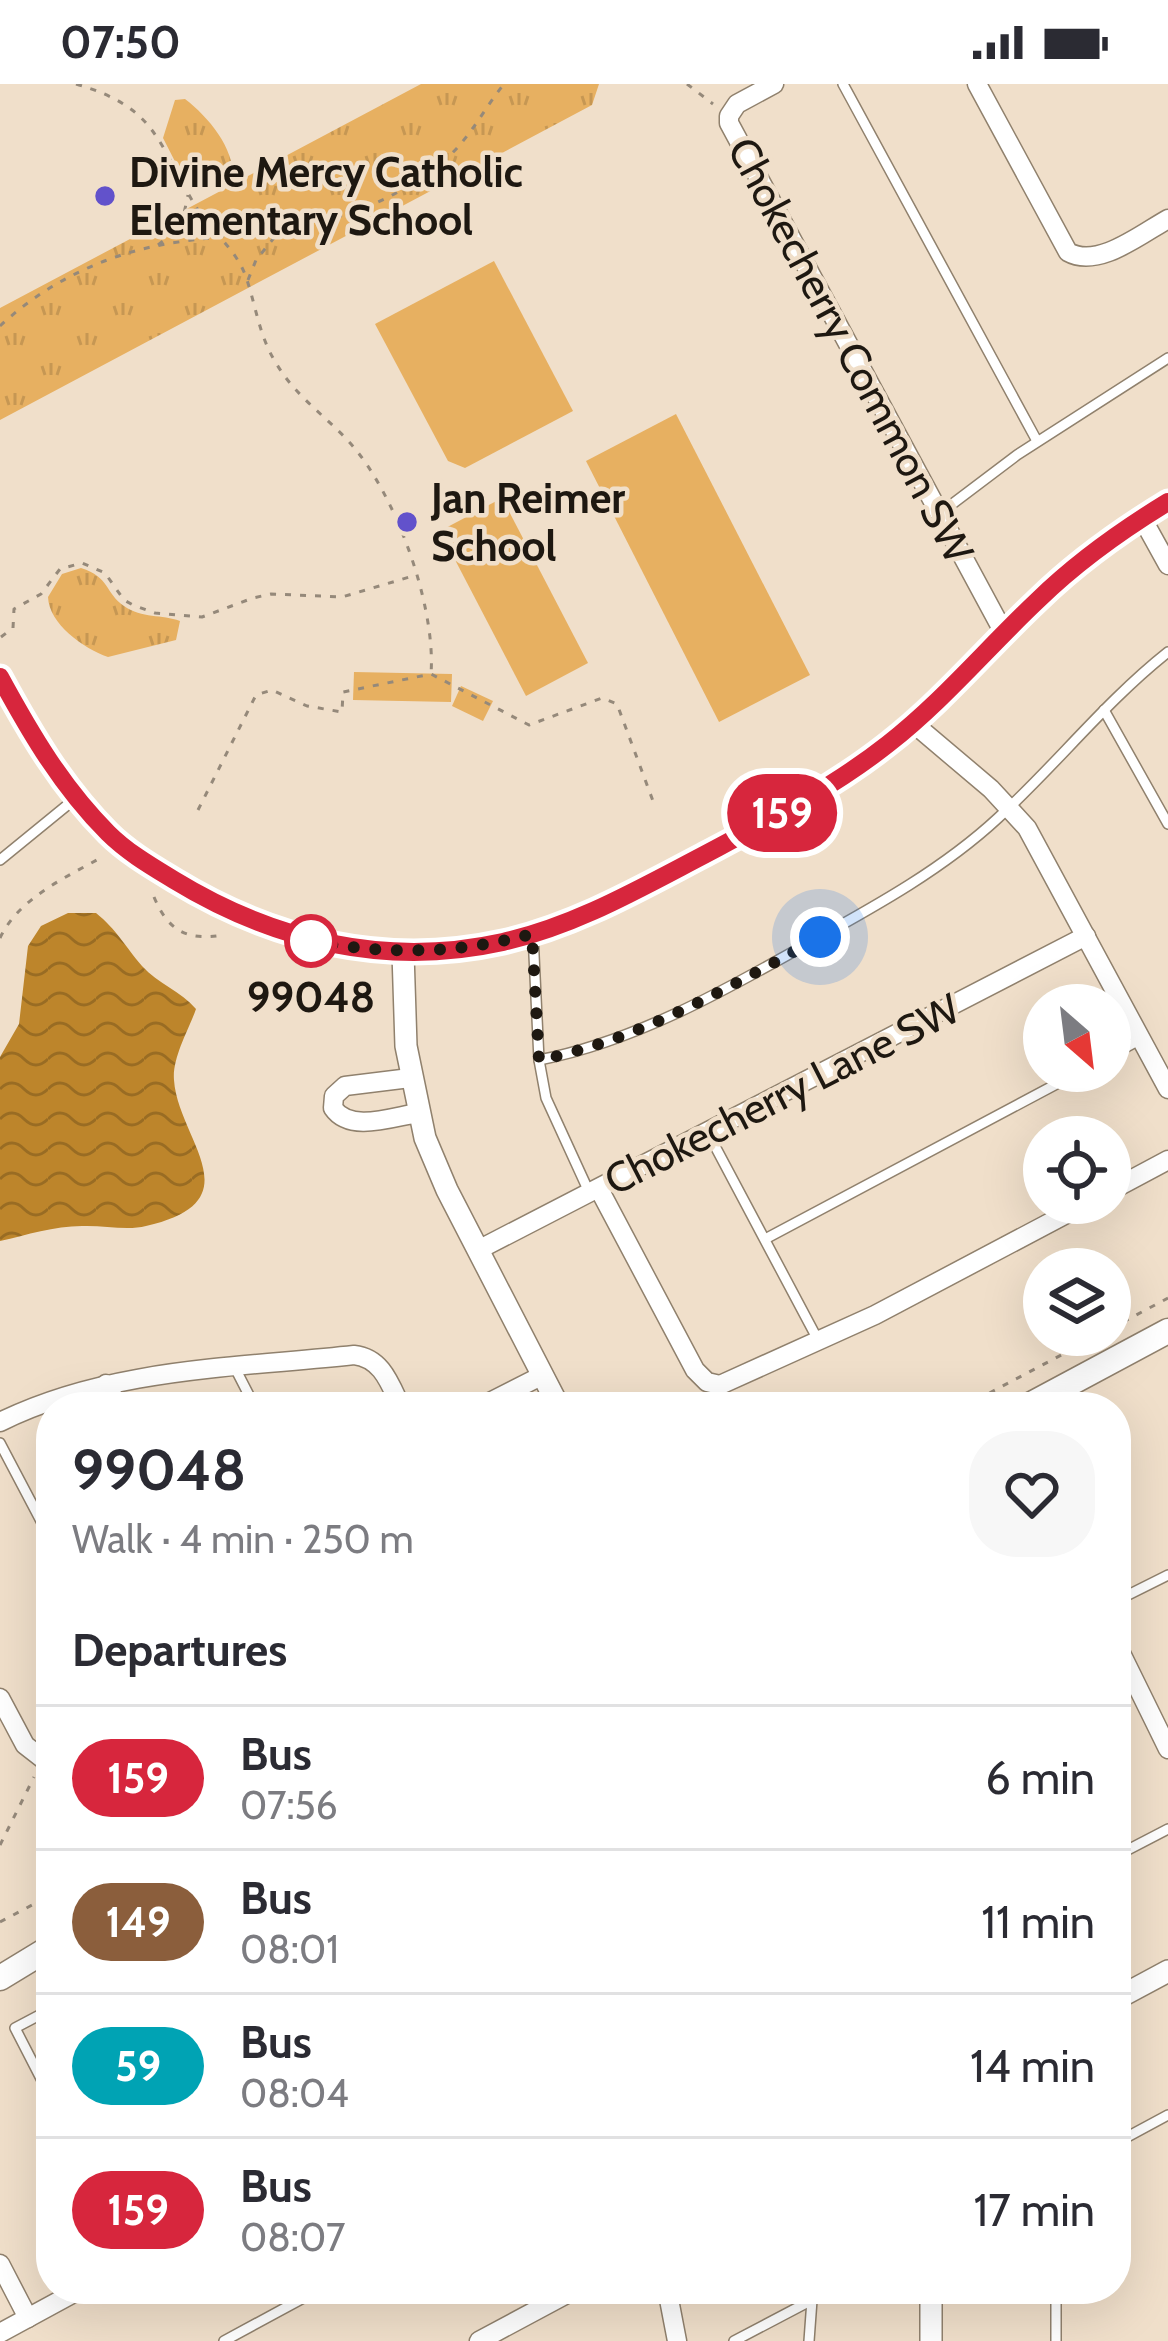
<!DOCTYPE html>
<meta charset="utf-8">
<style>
:root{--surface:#fff;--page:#f7f7f7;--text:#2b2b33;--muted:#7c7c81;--line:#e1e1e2}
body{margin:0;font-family:Cabin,sans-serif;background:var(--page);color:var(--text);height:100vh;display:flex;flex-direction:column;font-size:45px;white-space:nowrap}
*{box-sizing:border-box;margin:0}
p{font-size:39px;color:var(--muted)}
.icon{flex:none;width:66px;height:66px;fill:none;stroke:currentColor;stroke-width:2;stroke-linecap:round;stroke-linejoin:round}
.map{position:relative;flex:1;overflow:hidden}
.drawer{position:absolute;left:36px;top:1308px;width:1095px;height:912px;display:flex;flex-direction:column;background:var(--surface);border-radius:48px;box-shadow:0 12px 48px #0002}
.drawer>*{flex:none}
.badge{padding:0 24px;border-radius:39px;font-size:42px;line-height:78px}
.needle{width:78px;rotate:152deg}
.tools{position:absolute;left:1023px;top:900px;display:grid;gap:24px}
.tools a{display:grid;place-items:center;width:108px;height:108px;border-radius:50%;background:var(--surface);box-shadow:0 12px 48px #0002;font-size:60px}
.you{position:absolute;width:60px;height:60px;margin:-30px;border:9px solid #fff;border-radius:50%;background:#1a73e8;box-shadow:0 0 0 18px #1a73e833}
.map>.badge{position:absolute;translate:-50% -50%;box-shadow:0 0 0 6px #fff}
h2{padding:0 36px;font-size:45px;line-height:108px}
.round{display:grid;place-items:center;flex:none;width:126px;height:126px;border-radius:48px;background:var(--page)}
.summary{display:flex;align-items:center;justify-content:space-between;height:204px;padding:0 36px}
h1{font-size:57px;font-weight:800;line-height:90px}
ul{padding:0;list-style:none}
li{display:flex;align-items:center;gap:36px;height:144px;padding:0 36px;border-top:3px solid var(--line)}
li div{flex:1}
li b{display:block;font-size:45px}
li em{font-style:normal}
li .badge{min-width:132px;font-weight:700;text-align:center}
.status{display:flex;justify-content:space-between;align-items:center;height:84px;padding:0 60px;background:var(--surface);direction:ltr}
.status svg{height:33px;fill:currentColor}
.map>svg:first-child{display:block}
</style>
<div class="status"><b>07:50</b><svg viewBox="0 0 49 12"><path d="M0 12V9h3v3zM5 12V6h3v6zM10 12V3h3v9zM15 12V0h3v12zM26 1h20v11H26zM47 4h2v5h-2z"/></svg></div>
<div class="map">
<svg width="1168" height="2257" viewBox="0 0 1168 2257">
<defs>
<pattern id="park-tufts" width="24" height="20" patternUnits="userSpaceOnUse" patternTransform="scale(3)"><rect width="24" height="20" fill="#e7b061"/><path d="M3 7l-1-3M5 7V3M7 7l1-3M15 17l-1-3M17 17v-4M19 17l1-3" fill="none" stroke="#c69753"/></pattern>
<pattern id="water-waves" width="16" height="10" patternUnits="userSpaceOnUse" patternTransform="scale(3)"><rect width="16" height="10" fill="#bd852b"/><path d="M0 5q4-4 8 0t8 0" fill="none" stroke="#996c23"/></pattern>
</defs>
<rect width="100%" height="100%" fill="#f0dfca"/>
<g fill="url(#park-tufts)">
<path d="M421,0H599L592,21L0,336V224L228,103L186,99L163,54L175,16L185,15C211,35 237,68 233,100Z"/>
<path d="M81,484C110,493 105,509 124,522C142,535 162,530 180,537L176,556L108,573C83,564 49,540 48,513L62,490Z"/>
</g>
<g fill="#e7b061">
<path d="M494,177L573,327L465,384L448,377L375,240Z"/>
<path d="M676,330L810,591L719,638L586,377Z"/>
<path d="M502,414L588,579L526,612L440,447Z"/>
<path d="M354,588L452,590L451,618L353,616Z"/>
<path d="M461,602L493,617L483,637L452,622Z"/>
</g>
<path fill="url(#water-waves)" d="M68,829H96C117,846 125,862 142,882C158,900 181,907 196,925C189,945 172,974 174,996C178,1056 256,1117 146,1142C127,1147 103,1141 82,1142C54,1142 27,1151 0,1157V973L19,940L28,862L41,842Z"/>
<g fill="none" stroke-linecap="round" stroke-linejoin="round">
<defs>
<g id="service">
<path d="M843,0L1037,357"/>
<path d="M939,430L1017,371L1168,274"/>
<path d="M1104,626L1168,740"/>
<path d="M0,776L76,714"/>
<path d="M533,850L539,976C633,958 724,907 807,860C872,824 942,786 998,734C1056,681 1106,617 1168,568"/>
<path d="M1110,972L1141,955"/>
<path d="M539,976L546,1014L590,1110"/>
<path d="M708,1049L818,1256"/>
<path d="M767,1154L1081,987"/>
<path d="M235,1284L255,1323"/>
<path d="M0,1359L51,1456"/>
<path d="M1116,1517L1168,1491"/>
<path d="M1116,1772L1168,1745"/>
<path d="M51,1925L15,1944L51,2014"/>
<path d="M1116,2059L1168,2031"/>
<path d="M1056,2205V2257"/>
<path d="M224,2257L320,2205"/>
<path d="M734,2257L833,2205"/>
<path d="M809,2257L812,2216"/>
</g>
<g id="minor">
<path d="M774,0L737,20L729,32V39L1004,549"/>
<path d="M977,0L1068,168C1098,185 1141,150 1168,135"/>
<path d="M1142,434L1168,481"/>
<path d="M913,639L991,705L1027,744L1168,1005"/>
<path d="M410,994L345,1002L334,1012L333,1024C350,1049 392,1033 418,1029"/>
<path d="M599,1105L695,1286L707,1298L720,1301L875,1231L1087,1119"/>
<path d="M1110,1107L1168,1076"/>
<path d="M478,1166L1086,852"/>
<path d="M106,1300L119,1323"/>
<path d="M480,1323L543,1291"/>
<path d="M0,1338C109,1284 235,1284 354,1271C382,1274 390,1300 401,1323"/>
<path d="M1116,1559L1168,1665"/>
<path d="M0,1614L25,1661L43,1675L51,1673"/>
<path d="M0,2180L28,2234"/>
<path d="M667,2205L677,2257"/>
<path d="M0,2249L81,2205"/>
<path d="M479,2257L576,2205"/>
</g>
<g id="tertiary">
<path d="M0,593C31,650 62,703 107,749C127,768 151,782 174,796C274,857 386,885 503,858C572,842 632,808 694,776C755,744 818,713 873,671C934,625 983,568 1038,515C1077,478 1122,446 1168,418"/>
<path d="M403,869L406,962L425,1054L447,1106L559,1323"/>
<path d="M1116,1915L1168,1887"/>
<path d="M931,2257V2205"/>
</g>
<g id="secondary">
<path d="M1026,1323L1168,1247"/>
<path d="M0,1894L51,1863"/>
</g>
</defs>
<use href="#service" stroke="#90816d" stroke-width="12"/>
<use href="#minor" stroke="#90816d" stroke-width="21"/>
<use href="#tertiary" stroke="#90816d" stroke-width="24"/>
<use href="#secondary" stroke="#90816d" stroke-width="27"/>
<g stroke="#95897a" stroke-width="3" stroke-dasharray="6 9" stroke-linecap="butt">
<path d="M76,0C159,24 157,60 198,126C213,149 236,165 246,193C256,222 259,252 276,279C295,312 326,332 351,360C396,411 436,522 431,590"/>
<path d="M687,0L713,20"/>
<path d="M158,161L181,143L188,111"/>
<path d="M248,196L256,176L278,149"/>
<path d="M0,242C47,198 108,169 172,159C275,143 353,149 441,79C468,58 483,26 504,0"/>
<path d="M1,553L13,544L14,525L41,510L60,485L82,479L105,489L124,516L133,521L155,529L202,533L253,514L271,510L342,513L413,492"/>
<path d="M198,726L256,611L272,606L307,622L342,628L343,608L431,590L529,641L602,614L617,620L653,717"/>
<path d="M154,813C168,847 187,857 223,851"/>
<path d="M0,854C19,814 65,794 102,773"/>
<path d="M1110,1245L1168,1214"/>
<path d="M677,1323L697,1313"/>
<path d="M963,1323L1099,1251"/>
<path d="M0,1761L34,1693"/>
<path d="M0,1838L51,1811"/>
</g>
<use href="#service" stroke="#fff" stroke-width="9"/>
<use href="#minor" stroke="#fff" stroke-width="18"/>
<use href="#tertiary" stroke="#fff" stroke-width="21"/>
<use href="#secondary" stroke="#fff" stroke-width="24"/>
</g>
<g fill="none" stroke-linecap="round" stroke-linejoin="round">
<defs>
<path id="line" d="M0,593C31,650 62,703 108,749C127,768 151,782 174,796C274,857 386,884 503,858C574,842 637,806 702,772C766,738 831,705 888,660C943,617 987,564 1038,516C1077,478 1122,446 1168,418"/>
</defs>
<use href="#line" stroke="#fff" stroke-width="27"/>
<use href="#line" stroke="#d7263d" stroke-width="18"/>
<path stroke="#1e1811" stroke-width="12" stroke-dasharray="0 21.6" d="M311,857C387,871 457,870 532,850L539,976C639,956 732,902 820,853"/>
</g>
<g fill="#6252cb" stroke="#f0dfca" stroke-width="4.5">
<circle cx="105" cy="112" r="12"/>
<circle cx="407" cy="438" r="12"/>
</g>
<circle fill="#fff" stroke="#d7263d" stroke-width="6" cx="311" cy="857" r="24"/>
<g text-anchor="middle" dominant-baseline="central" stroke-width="9" stroke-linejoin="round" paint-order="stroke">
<g font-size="42" font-weight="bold" fill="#1e1811" stroke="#f0dfca" text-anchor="start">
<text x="129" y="88">Divine Mercy Catholic<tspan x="129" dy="48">Elementary School</tspan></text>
<text x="431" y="414">Jan Reimer<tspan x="431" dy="48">School</tspan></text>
</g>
<g font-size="42" fill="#1e1811" stroke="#f0dfca">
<text transform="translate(851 266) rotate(62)">Chokecherry Common SW</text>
<text transform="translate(782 1010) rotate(-27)">Chokecherry Lane SW</text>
</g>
<g font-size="42" font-weight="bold" fill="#1e1811" stroke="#f0dfca">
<text x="311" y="913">99048</text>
</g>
</g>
</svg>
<div class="tools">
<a><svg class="needle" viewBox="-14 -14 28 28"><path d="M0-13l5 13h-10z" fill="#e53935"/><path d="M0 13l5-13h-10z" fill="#7c7c81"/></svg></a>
<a><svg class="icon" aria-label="locate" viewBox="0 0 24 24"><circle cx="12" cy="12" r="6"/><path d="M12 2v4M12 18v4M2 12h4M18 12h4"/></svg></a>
<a><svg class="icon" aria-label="layers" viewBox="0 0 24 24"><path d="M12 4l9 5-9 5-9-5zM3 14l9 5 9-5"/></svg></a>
</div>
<div class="you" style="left:820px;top:853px"></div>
<b class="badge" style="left:782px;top:729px;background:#d7263d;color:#fff">159</b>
<section class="drawer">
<div class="summary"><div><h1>99048</h1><p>Walk · 4 min · 250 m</p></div><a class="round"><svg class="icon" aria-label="heart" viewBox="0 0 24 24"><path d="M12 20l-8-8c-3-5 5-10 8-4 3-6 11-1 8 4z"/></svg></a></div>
<h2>Departures</h2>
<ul>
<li><span class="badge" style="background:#d7263d;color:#fff">159</span><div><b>Bus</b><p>07:56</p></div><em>6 min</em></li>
<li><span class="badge" style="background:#8b5e3c;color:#fff">149</span><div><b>Bus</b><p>08:01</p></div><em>11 min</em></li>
<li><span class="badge" style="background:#00a3b4;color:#fff">59</span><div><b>Bus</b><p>08:04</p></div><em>14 min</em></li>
<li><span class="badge" style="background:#d7263d;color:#fff">159</span><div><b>Bus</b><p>08:07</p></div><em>17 min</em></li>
</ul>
</section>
</div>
